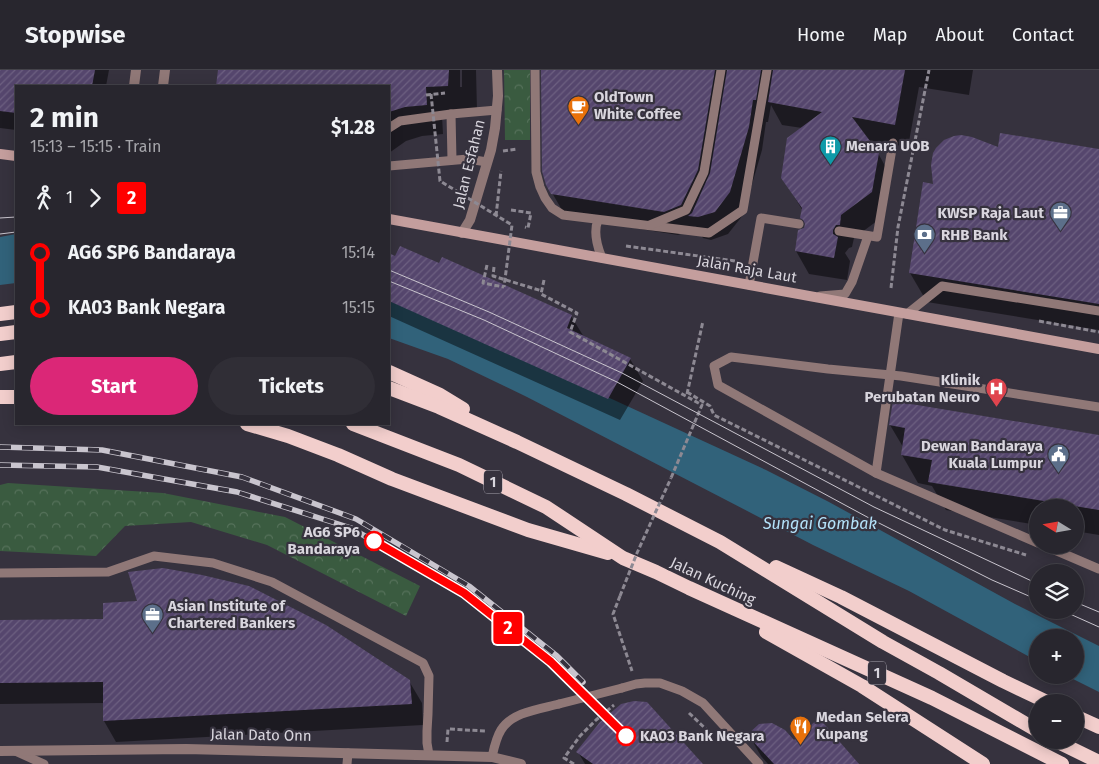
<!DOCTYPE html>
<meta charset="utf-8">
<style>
:root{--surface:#28262e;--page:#302e36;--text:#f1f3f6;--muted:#a5a5aa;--line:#44434a;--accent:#db2777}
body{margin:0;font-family:"Fira Sans",sans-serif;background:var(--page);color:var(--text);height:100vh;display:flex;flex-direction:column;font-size:19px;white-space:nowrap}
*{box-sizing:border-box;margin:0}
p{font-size:16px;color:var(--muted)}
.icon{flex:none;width:28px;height:28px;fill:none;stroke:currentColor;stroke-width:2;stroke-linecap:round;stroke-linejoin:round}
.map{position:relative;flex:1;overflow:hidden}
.side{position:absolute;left:15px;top:15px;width:375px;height:340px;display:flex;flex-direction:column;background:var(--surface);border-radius:0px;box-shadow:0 2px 12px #0003,0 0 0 1px var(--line)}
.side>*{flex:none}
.badge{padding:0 10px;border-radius:4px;font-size:18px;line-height:32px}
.needle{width:32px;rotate:281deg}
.buttons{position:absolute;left:1029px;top:429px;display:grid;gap:10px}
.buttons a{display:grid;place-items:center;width:55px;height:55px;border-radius:50%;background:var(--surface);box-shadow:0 2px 12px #0003,0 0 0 1px var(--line);font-size:25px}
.map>.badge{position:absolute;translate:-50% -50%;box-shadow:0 0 0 2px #fff}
.legs{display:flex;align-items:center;gap:8px;height:55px;padding:0 15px;font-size:16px}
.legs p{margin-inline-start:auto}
.head{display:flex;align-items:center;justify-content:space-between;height:85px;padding:0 15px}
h1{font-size:28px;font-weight:700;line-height:38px}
.button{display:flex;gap:10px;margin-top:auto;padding:10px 15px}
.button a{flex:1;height:58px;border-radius:30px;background:var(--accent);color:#fff;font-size:20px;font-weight:700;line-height:58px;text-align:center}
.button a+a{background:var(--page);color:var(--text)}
ul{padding:0 15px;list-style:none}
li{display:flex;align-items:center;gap:18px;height:55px;font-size:19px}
li i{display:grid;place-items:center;width:8px;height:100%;margin:0 6px;background:currentColor}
li i::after{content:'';width:12px;height:12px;margin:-6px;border:4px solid;border-radius:50%;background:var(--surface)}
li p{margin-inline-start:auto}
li:first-child i{background:linear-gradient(#0000 50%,currentColor 0)}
li:last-child i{background:linear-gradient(currentColor 50%,#0000 0)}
header{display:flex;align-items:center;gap:30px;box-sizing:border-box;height:70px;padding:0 25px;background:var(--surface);border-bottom:1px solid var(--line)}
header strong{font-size:24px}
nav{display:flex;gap:28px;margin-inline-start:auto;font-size:18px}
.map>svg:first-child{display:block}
</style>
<header>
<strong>Stopwise</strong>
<nav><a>Home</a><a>Map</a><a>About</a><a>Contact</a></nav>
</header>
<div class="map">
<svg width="1099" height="694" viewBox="0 0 1099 694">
<defs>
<pattern id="forest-crowns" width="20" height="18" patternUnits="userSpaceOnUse" patternTransform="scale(1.25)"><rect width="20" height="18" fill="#3a5b40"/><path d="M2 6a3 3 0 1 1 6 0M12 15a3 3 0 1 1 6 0" fill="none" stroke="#56725b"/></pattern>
<pattern id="building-hatch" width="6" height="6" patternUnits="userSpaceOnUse" patternTransform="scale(1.25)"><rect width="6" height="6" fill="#55466d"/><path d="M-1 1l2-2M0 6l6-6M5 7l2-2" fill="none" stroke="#6d6081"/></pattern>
</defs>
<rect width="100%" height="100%" fill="#36323e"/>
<g fill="url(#forest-crowns)">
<path d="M504,0H530V70H505Z"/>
<path d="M8,413L163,423L285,447L420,516L406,546L267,475L191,452L125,456L96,486L0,481V415Z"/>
</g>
<g fill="#31627a">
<path d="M16,164V213L0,215V167Z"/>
<path d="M389,231L450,255L527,290L766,400L829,432L1015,534L1099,576V622L1065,605H1075V568H1038L1037,591L909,521L813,475L527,327L448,289L389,268Z"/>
</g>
<g fill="#0007">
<path d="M0,0H109L106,16H16V60L0,58Z"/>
<path d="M221,0H460V17H462V0H476L477,40L442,46L443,64L422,66L406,71L389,83V16H218L219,5Z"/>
<path d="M543,0H973L969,25L919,17L908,77L868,70L878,83L891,107L885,145L854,168L852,177L849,178L845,183L850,191L847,210L809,204L796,181L806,155L801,148L803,141L782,107L802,58L782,55L771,35L768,52H766L762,80L743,145L728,164L711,170L703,168L695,156L694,158L678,165L566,147L547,114Z"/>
<path d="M998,79L1099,80V260L927,232L910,203L934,115Z"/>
<path d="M389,184L396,188L440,195L571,246L584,267L630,289L643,311L620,350L389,246Z"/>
<path d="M890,355L1099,367V465L1075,461V438H1038V455L946,440L932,416L918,413L902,385L903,377Z"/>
<path d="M0,551L409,611L422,633L423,655L116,672L104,651V633L0,634Z"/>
<path d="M749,665L858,694H768L761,686Z"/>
<path d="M578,682L701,694H585Z"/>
</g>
<g fill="url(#building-hatch)">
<path d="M0,0H95L92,16H16V43L0,41Z"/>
<path d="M218,0H449L448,16L426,17L427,35L405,37L389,42V16H216Z"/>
<path d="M541,0H715L698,100L681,135L664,142L551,124L546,115L542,101Z"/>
<path d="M727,0H761L756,30H753L749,57L730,122L715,142L698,147L688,146L692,143L710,103Z"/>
<path d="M773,0H905L895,55L852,47L879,83L872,122L841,145L840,155H836L833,160V164L838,167L834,188L795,181L798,160L804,158L805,154L803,150L800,148L802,138L781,108L787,68L822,42L768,32Z"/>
<path d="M1000,63L1099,79V234L909,203L923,112L933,114L931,95L933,83L936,78L944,70L954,66L961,65L972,67L998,77Z"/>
<path d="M400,176L439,193L442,187L572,245L567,258L631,288L608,329L389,231V183L395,186Z"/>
<path d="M893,331L1099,365V440L928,412L932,390L901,385L905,358L889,355Z"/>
<path d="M163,498L202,505L249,516L326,555L410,610L412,634L103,651V612L0,613V550L103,549V533L137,531L128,502Z"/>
<path d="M634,631L647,632L703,694H593L576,682L600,652L621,634Z"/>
<path d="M819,648L859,694H774L747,665L759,654L772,653L785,660L794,670Z"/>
</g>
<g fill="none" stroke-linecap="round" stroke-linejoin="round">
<g stroke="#8d8993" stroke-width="3" stroke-dasharray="5 2.5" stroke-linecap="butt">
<path d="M426,25L445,23"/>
<path d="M503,81L517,79"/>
<path d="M511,140L531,143L528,158L525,157"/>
<path d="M496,146L501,101"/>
<path d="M626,176L735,191"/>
<path d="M487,195L483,213L504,217"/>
<path d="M494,197L493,206L542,221"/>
<path d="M544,210L541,224L577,243L570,262L702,335L671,408"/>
<path d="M891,218L898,157L929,0"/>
<path d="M1039,251L1099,262"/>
<path d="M687,322L710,336L714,345L945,460L1026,485"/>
<path d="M687,324L703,251"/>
<path d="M620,526L613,544L632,601"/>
<path d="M689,643L708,661"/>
<path d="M447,672L448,659L486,661"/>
<path d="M574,694L564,688L580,666L596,650L614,635"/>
</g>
<g stroke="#907877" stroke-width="9">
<path d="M535,0L536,102L540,117L545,128L552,138L563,145L709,163L743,140L767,0"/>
<path d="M451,44L452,90"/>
<path d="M389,58L400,51L451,44L497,40"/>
<path d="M389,96L468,89L487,92"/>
<path d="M598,150C593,162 597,176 602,188"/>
<path d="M650,155L686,140L704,102L721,0"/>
<path d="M839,161L877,167L893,73"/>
<path d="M749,215L761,148L799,154"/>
<path d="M820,226L845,224L852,212L868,166"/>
<path d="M907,244L942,216L1099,241"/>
<path d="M876,403L899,243"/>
<path d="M1038,473L876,403L718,315L714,296L731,287L828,299L901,306L1099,337"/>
<path d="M1043,475L1099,499"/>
<path d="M0,503L108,502L154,486L213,493L272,512L423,593L429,606L428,644L427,661V673L429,685"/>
<path d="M622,618L636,614L645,613H660L682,621L703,633L759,694"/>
<path d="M15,681L44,694"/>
<path d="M492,687C494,678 496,668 501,660C512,642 540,639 559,634"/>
<path d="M347,694L348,683"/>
</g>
<path stroke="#907877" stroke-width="10" d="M462,163L470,150L491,80L495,58L498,26L497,0"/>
<g stroke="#907877" stroke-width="10">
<path d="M134,16L136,0"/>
<path d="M163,16L165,0"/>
<path d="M0,681L186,679L492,687L521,694"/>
</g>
<g stroke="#c49e9d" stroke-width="10">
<path d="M0,84L16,86"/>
<path d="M389,149L1099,279"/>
</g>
<g stroke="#f2cecc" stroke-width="14">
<path d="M0,244L16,242"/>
<path d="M0,264L16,262"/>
<path d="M0,294L16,292"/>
<path d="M389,302L440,325L463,339"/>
<path d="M389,318L439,337L517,372L626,424L720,472L883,572L939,603L1038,661"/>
<path d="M0,327H16"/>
<path d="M247,354L288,366L338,385L392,409L528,460L608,483"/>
<path d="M353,354L459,395L546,437L623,488L656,502L689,518L932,628L1062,694"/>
<path d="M776,497L841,527L1003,611L1047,632"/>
<path d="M766,562L862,616L983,694"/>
<path d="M1075,646L1099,657"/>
<path d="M1054,670L1099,692"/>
</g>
<g stroke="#c9c5ce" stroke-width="1">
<path d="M0,148L16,147"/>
<path d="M0,164L16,162"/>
<path d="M389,200L489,242L622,303L874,437L1038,514"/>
<path d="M389,211L484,250L617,312L869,448L992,510L1038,530"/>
<path d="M1075,532L1099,542"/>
<path d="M1061,540L1099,557"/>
</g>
<defs>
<g id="rail">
<path d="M0,377L102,380L242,407L356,449L469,516L557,586L583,612"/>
<path d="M0,395L97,397L237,422L351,458L463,523L551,592L574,616"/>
</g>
</defs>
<use href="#rail" stroke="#c9c5ce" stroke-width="5.5"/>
<use href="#rail" stroke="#36323e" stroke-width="4" stroke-dasharray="11" stroke-linecap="butt"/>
<g stroke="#8d8993" stroke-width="3" stroke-dasharray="5 2.5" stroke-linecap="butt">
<path d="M431,24L440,111L512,155L504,217"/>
<path d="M620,526L637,483L671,408"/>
</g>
<path stroke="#907877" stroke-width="9" d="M559,634L622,618"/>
</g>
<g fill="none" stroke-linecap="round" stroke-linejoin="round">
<defs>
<path id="line-1" d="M374,471L464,523L551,592L626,666"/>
</defs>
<use href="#line-1" stroke="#fff" stroke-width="11"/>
<use href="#line-1" stroke="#f00" stroke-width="8"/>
</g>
<defs>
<symbol id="cafe-pin" viewBox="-11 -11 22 30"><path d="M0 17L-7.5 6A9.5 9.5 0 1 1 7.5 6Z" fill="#e8710a" stroke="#36323e"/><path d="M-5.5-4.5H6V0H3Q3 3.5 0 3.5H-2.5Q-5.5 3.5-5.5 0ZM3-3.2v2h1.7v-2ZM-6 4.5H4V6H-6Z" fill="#fff"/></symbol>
<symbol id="building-pin" viewBox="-11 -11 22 30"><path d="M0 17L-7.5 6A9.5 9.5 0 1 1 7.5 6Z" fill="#0f9aa8" stroke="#36323e"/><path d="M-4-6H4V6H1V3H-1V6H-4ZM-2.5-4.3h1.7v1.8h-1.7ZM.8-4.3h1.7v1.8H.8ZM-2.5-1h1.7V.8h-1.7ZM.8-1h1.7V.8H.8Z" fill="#fff"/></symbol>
<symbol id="office-pin" viewBox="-11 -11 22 30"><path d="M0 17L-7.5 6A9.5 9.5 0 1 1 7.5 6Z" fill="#5c6f8a" stroke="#36323e"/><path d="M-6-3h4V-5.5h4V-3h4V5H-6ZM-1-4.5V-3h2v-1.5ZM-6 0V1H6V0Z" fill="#fff"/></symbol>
<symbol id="bank-pin" viewBox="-11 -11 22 30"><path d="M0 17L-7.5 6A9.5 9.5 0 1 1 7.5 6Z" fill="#5c6f8a" stroke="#36323e"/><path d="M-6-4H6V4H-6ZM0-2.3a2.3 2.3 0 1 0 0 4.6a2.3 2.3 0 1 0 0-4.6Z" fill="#fff"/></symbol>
<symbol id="hospital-pin" viewBox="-11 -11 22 30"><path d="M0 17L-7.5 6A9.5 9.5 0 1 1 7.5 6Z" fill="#e0444e" stroke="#36323e"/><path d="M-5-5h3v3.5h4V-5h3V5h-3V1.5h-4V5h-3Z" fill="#fff"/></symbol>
<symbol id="civic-pin" viewBox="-11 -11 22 30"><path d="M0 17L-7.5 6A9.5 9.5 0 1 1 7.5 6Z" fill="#5c6f8a" stroke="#36323e"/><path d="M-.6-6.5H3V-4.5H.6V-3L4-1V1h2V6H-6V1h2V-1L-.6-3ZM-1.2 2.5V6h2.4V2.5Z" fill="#fff"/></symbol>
<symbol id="restaurant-pin" viewBox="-11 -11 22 30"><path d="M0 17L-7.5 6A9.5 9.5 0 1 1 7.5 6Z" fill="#e8710a" stroke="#36323e"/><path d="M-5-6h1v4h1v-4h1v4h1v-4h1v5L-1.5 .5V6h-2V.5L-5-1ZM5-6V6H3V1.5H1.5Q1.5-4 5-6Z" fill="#fff"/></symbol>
</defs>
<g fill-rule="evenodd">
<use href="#cafe-pin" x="566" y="24" width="25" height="34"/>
<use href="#building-pin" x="818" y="64" width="25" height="34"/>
<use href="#office-pin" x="1048" y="130" width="25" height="34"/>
<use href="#bank-pin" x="912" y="152" width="25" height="34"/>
<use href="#hospital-pin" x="984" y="306" width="25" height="34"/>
<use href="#civic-pin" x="1046" y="372" width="25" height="34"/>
<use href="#office-pin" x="140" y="532" width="25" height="34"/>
<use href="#restaurant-pin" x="788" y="644" width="25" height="34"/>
</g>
<g fill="#fff" stroke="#f00" stroke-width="2.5">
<circle cx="374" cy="471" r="9"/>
<circle cx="626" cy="666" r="9"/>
</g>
<g text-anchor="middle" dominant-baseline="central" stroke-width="4.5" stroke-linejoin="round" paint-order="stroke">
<g fill="#36323e" stroke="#a8a5ae" stroke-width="1">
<rect x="484" y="400.5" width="18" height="23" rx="4"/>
<rect x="868" y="591.5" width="18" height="23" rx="4"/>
</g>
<g font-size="14" font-weight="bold" fill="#d9d6de">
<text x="493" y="412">1</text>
<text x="877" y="603">1</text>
</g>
<g font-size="15" font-weight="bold" fill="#d9d6de" stroke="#36323e" text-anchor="start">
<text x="594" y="27">OldTown<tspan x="594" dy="17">White Coffee</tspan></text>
<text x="846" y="76">Menara UOB</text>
<text x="1044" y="143" text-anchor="end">KWSP Raja Laut</text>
<text x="941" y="165">RHB Bank</text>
<text x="980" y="310" text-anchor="end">Klinik<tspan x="980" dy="17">Perubatan Neuro</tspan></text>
<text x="1043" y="376" text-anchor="end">Dewan Bandaraya<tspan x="1043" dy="17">Kuala Lumpur</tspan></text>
<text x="168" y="536">Asian Institute of<tspan x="168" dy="17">Chartered Bankers</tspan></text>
<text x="816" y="647">Medan Selera<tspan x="816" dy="17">Kupang</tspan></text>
</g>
<g font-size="15" fill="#d9d6de" stroke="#36323e">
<text transform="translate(469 94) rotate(-76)">Jalan Esfahan</text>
<text transform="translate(747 199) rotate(10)">Jalan Raja Laut</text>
<text transform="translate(713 511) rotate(25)">Jalan Kuching</text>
<text transform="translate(261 665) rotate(1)">Jalan Dato Onn</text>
</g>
<g font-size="15" font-weight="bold" fill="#d9d6de" stroke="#36323e" text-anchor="end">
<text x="360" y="462">AG6 SP6<tspan x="360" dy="17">Bandaraya</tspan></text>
<text x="640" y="666" text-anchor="start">KA03 Bank Negara</text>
</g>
<g font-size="16" font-style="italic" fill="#b4e2fa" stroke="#36323e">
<text x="820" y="453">Sungai Gombak</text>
</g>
</g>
</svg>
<div class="buttons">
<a><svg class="needle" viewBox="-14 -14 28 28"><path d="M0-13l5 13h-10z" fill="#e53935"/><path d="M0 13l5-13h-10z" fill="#a5a5aa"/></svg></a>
<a><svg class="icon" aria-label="layers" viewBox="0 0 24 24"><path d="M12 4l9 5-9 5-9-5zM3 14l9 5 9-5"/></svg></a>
<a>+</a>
<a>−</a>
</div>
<b class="badge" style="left:508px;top:558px;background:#f00;color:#fff">2</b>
<section class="side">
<div class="head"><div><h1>2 min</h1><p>15:13 – 15:15 · Train</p></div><b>$1.28</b></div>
<div class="legs"><svg class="icon" aria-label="walk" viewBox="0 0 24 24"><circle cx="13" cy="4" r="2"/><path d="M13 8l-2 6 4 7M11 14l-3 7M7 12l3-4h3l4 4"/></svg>1<svg class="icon" aria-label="forward" viewBox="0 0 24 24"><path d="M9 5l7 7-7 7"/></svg><b class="badge" style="background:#f00;color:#fff">2</b></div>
<ul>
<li><i style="color:#f00"></i><b>AG6 SP6 Bandaraya</b><p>15:14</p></li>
<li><i style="color:#f00"></i><b>KA03 Bank Negara</b><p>15:15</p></li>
</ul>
<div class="button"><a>Start</a><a>Tickets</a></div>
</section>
</div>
